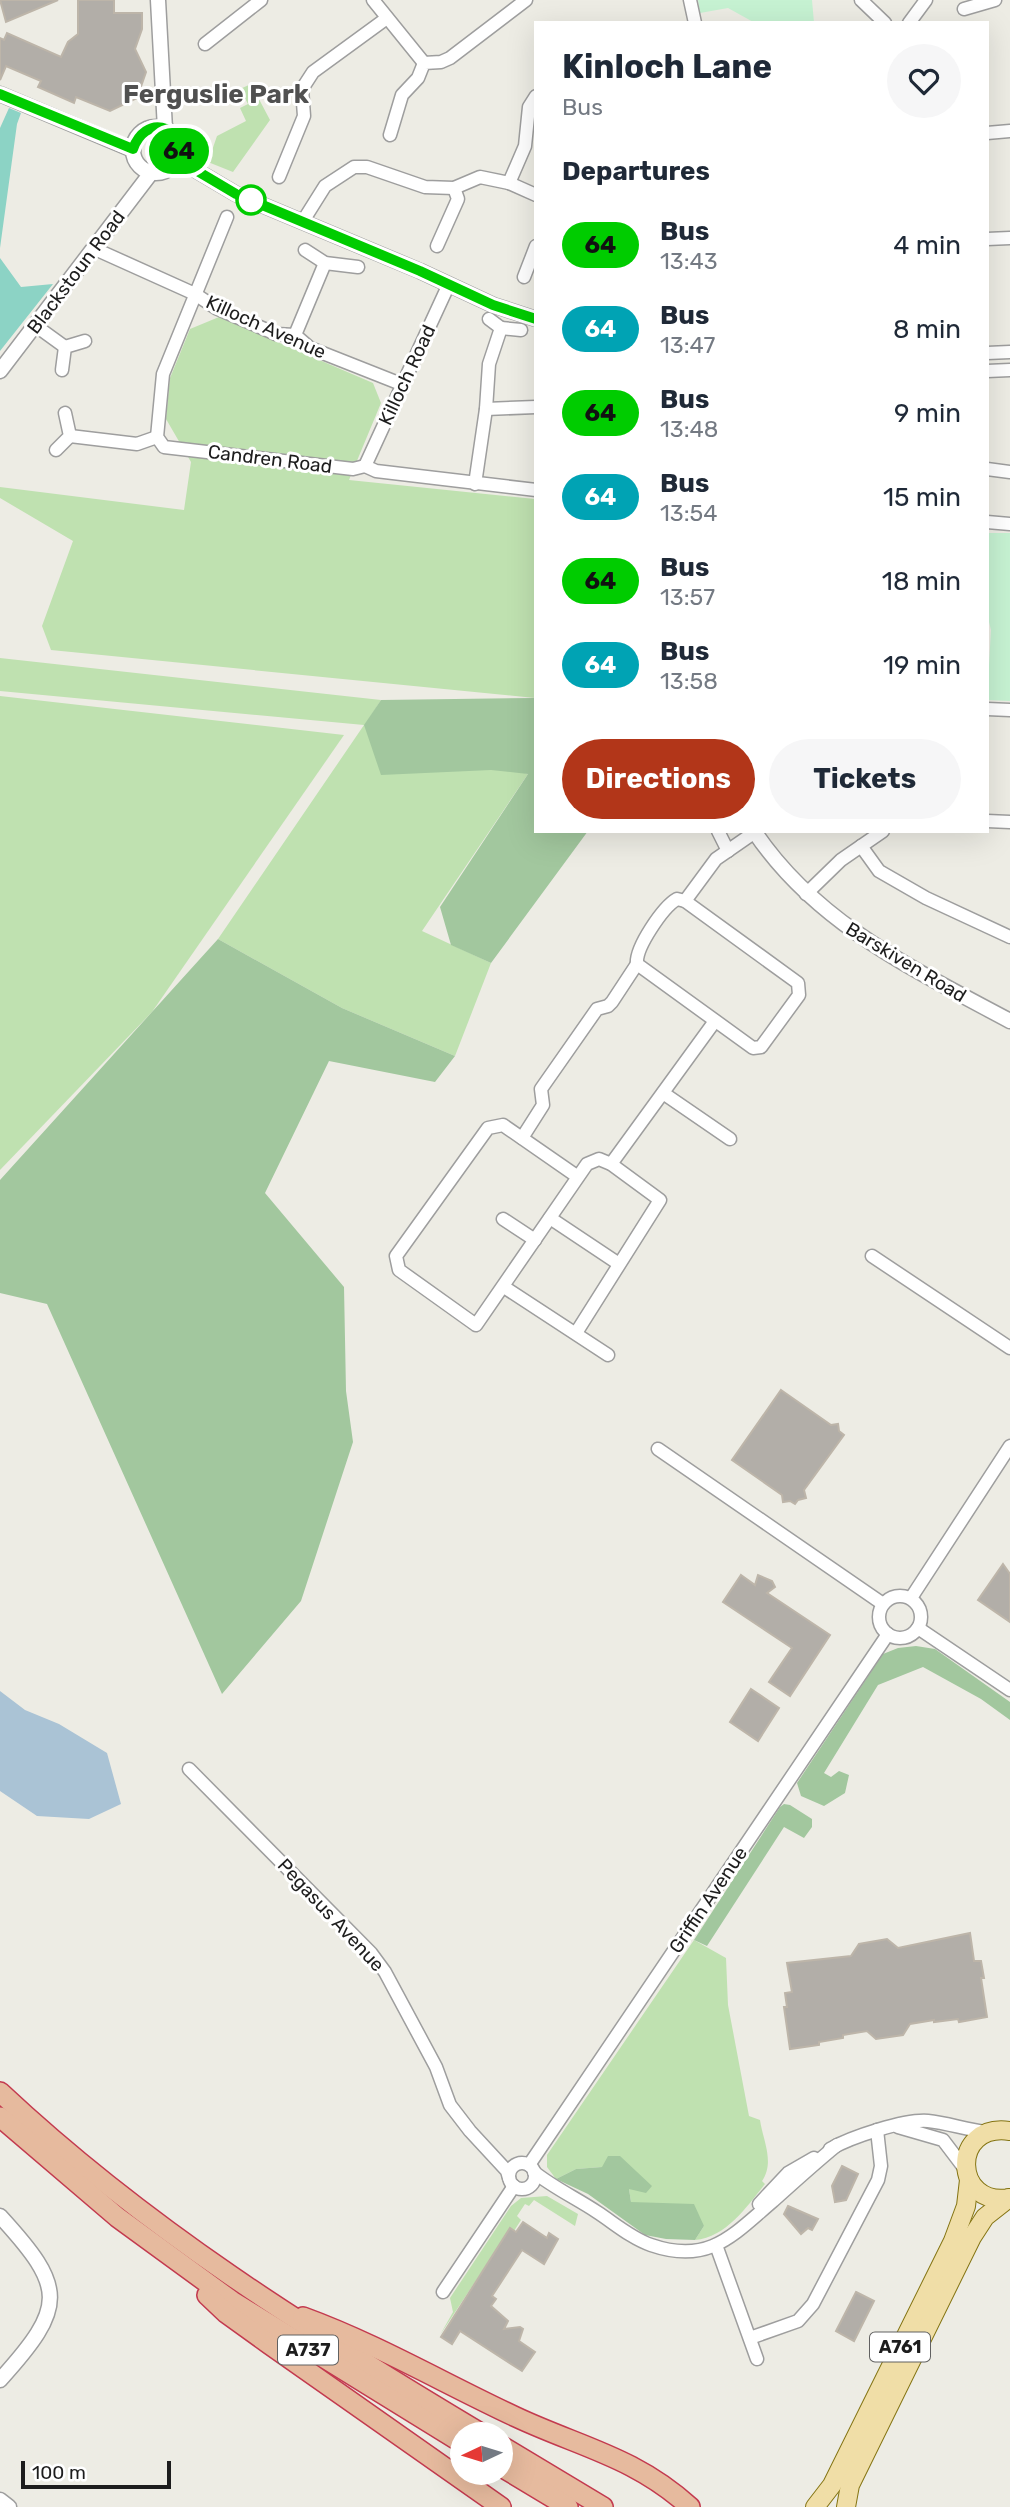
<!DOCTYPE html>
<style>
:root{--surface:#fff;--page:#f6f6f7;--text:#1f2937;--muted:#747a83;--accent:#b23619}
body{margin:0;font-family:Rubik,sans-serif;background:var(--page);color:var(--text);height:100vh;display:flex;flex-direction:column;font-size:26px;white-space:nowrap}
*{box-sizing:border-box;margin:0}
p{font-size:23px;color:var(--muted)}
.icon{flex:none;width:38px;height:38px;fill:none;stroke:currentColor;stroke-width:2;stroke-linecap:round;stroke-linejoin:round}
.map{position:relative;flex:1;overflow:hidden}
.drawer{position:absolute;left:534px;top:21px;width:455px;height:812px;display:flex;flex-direction:column;background:var(--surface);border-radius:0px;box-shadow:0 7px 28px #0002}
.drawer>*{flex:none}
.badge{padding:0 14px;border-radius:23px;font-size:24px;line-height:46px}
.needle{width:46px;rotate:266deg}
.controls{position:absolute;left:450px;top:2422px;display:grid;gap:14px}
.controls a{display:grid;place-items:center;width:63px;height:63px;border-radius:50%;background:var(--surface);box-shadow:0 7px 28px #0002;font-size:35px}
.scale{position:absolute;left:21px;bottom:18px;width:150px;box-sizing:border-box;padding-left:7px;border:4px solid #1d1d1d;border-top:0;font-size:19px;line-height:24px;white-space:nowrap;color:#1d1d1d;-webkit-text-stroke:5px #fff;paint-order:stroke}
.map>.badge{position:absolute;translate:-50% -50%;box-shadow:0 0 0 4px #fff}
h2{padding:0 28px;font-size:26px;line-height:63px}
.round{display:grid;place-items:center;flex:none;width:74px;height:74px;border-radius:37px;background:var(--page)}
.head{display:flex;align-items:center;justify-content:space-between;height:119px;padding:0 28px}
h1{font-size:33px;font-weight:700;line-height:52px}
.primary-button{display:flex;gap:14px;margin-top:auto;padding:14px 28px}
.primary-button a{flex:1;height:80px;border-radius:42px;background:var(--accent);color:#fff;font-size:28px;font-weight:700;line-height:80px;text-align:center}
.primary-button a+a{background:var(--page);color:var(--text)}
ul{padding:0;list-style:none}
li{display:flex;align-items:center;gap:21px;height:84px;padding:0 28px}
li div{flex:1}
li b{display:block;font-size:26px}
li em{font-style:normal}
li .badge{min-width:77px;font-weight:700;text-align:center}
.map>svg:first-child{display:block}
</style>
<div class="map">
<svg width="1010" height="2507" viewBox="0 0 1010 2507">
<rect width="100%" height="100%" fill="#edece4"/>
<g fill="#bfe1b0">
<path d="M251,84L270,120L233,172L208,162L217,136L246,121L240,108L248,104L240,89Z"/>
<path d="M219,317L373,383L381,403L349,480L535,499V698L51,650L42,626L73,541L0,498V487L184,510L191,462L166,419L170,378L190,329Z"/>
<path d="M0,658L381,700L365,725L528,774L422,931L491,963L455,1056L342,1008L218,939L364,725L0,691Z"/>
<path d="M0,696L344,735L152,1012L0,1170Z"/>
<path d="M694,1940L726,1958L728,2005L749,2116L760,2120C763,2141 775,2162 762,2181L765,2184C747,2206 727,2237 695,2240L704,2226L631,2202L629,2189L602,2167L576,2169L556,2179L547,2167V2155Z"/>
<path d="M547,2196L578,2214L575,2226L534,2200L529,2206L525,2204L517,2216L521,2220L514,2231L510,2229L440,2335L453,2312L450,2298L511,2206L521,2198Z"/>
</g>
<g fill="#a2c79e">
<path d="M535,698L536,831H588L491,963L451,945L440,907L528,774L491,770L381,775L364,725L381,700Z"/>
<path d="M218,939L342,1008L455,1056L435,1082L329,1061L265,1193L344,1287L346,1391L353,1442L301,1601L222,1694L47,1304L0,1293V1180Z"/>
<path d="M916,1646L935,1649L1010,1702V1720L981,1699L923,1667L878,1685L824,1773L831,1777L839,1771L849,1775L845,1793L824,1806L801,1796L797,1783L883,1654L898,1648Z"/>
<path d="M784,1804L790,1805L812,1819V1827L804,1838L784,1827L707,1946L694,1940L780,1807Z"/>
<path d="M608,2156H620L652,2186L646,2193L629,2189L631,2202L694,2204L704,2226L695,2240L666,2239L645,2235L588,2194L556,2179L576,2169L602,2167Z"/>
</g>
<g fill="#c6f2d2">
<path d="M698,0H812L814,23H755L728,8L700,13Z"/>
<path d="M987,533H1010V701L987,700L991,630L987,614Z"/>
</g>
<g fill="#8cd3c5">
<path d="M9,108L21,113L17,124L0,248V128Z"/>
<path d="M0,258L21,287L53,284L0,351Z"/>
</g>
<path fill="#aac3d5" d="M0,1691L25,1710L59,1724L107,1753L121,1804L89,1819L37,1816L0,1791Z"/>
<g fill="#b2aea8" stroke="#bdb5a9" stroke-width="2">
<path d="M0,0H58L6,22Z"/>
<path d="M78,0H114V13H142V29L135,49L146,72L137,98L110,111L76,97L74,103L38,87L41,81L6,66L0,80V38L4,40L7,33L61,57L68,42L78,34Z"/>
<path d="M781,1390L831,1425L838,1424L839,1431L844,1435L804,1490L806,1498L798,1500L795,1504L790,1501L783,1502L782,1495L732,1460Z"/>
<path d="M1003,1564L1010,1574V1622L978,1600Z"/>
<path d="M741,1575L755,1585L758,1575L772,1581L775,1587L767,1593L830,1635L790,1696L769,1682L792,1648L723,1602Z"/>
<path d="M751,1689L779,1708L758,1741L730,1722Z"/>
<path d="M970,1933L974,1961H981L984,1978H981L987,2017L959,2022L958,2019L934,2022V2020L910,2024L903,2035L876,2039L867,2031L843,2035V2038L819,2042V2045L790,2049L784,2007H787L785,1993L792,1992L787,1963L851,1956L859,1944L887,1939L898,1948Z"/>
<path d="M842,2166L858,2174L846,2200L835,2202L832,2186Z"/>
<path d="M788,2206L818,2219L812,2230L808,2228L801,2234L784,2214Z"/>
<path d="M523,2222L547,2238L549,2233L558,2239L544,2264L522,2250L492,2296L496,2299L491,2306L508,2321L504,2329L520,2327L523,2329L519,2341L535,2352L522,2371L460,2331L452,2344L441,2337L510,2228L516,2232Z"/>
<path d="M856,2292L874,2301L854,2341L836,2331Z"/>
</g>
<g fill="none" stroke-linecap="round" stroke-linejoin="round">
<defs>
<g id="minor">
<path d="M373,0L424,63"/>
<path d="M690,0L695,23"/>
<path d="M861,0L885,23"/>
<path d="M964,9L995,0"/>
<path d="M909,23L926,0"/>
<path d="M205,44L261,0"/>
<path d="M987,133L1010,131"/>
<path d="M390,135L402,95L418,78L424,63L441,62L450,58L526,0"/>
<path d="M279,177L304,116L302,89L313,72L387,18"/>
<path d="M509,183L525,146L529,107L536,96"/>
<path d="M227,217L163,374L157,437L164,447L353,469L365,466L376,471L536,490"/>
<path d="M303,221L325,186L354,167H367L425,187L454,188L480,177L509,183L536,195"/>
<path d="M987,239L1010,238"/>
<path d="M437,246L458,199L454,188"/>
<path d="M95,249L195,294L216,308L276,334L295,335L310,348L401,384"/>
<path d="M305,250L325,263L358,267"/>
<path d="M524,277L536,246"/>
<path d="M36,326L65,347"/>
<path d="M501,328L521,330"/>
<path d="M295,335L325,263"/>
<path d="M987,353L1010,352"/>
<path d="M62,370L65,347L85,341"/>
<path d="M987,371L1010,370"/>
<path d="M486,409L536,407"/>
<path d="M70,436L137,444L157,437"/>
<path d="M56,450L70,436L65,413"/>
<path d="M365,466L449,284"/>
<path d="M987,469L1010,472"/>
<path d="M475,484L486,409L489,364L501,328L489,319"/>
<path d="M987,522L1010,524"/>
<path d="M987,709L1010,710"/>
<path d="M987,821L1010,822"/>
<path d="M718,831L728,851"/>
<path d="M861,846L879,871L926,898L1010,937"/>
<path d="M806,894L841,860L883,831"/>
<path d="M677,899L685,901L798,983L799,995L761,1047L753,1048L637,964C635,948 663,907 677,899Z"/>
<path d="M685,901L716,859L755,832"/>
<path d="M663,1093L730,1139"/>
<path d="M522,1138L543,1105L541,1089L597,1009L608,1006L612,1002L637,964"/>
<path d="M611,1164L715,1021"/>
<path d="M550,1218L619,1264"/>
<path d="M503,1219L535,1240"/>
<path d="M872,1256L1010,1348"/>
<path d="M504,1287L608,1355"/>
<path d="M576,1333L660,1200L611,1164L599,1159L587,1164L476,1325L399,1270L396,1256L488,1128L503,1125L578,1177"/>
<path d="M658,1449L883,1604"/>
<circle cx="900" cy="1617" r="21"/>
<path d="M911,1598L1010,1446"/>
<path d="M918,1628L1010,1690"/>
<path d="M189,1769L371,1953L385,1972L436,2067L450,2105L470,2131L507,2171L509,2178"/>
<path d="M898,2127L943,2140L965,2169"/>
<path d="M830,2149C851,2137 905,2119 928,2121C948,2123 967,2130 987,2132"/>
<circle cx="522" cy="2176" r="13"/>
<path d="M529,2165L888,1634"/>
<path d="M534,2172C554,2188 576,2198 597,2212C614,2223 631,2238 651,2245C709,2265 733,2235 773,2201C794,2182 815,2163 837,2145"/>
<path d="M759,2204L788,2173L814,2158"/>
<path d="M716,2245L757,2359"/>
<path d="M443,2292L514,2186"/>
<path d="M750,2338L798,2321L813,2304L878,2180L881,2166L877,2130"/>
</g>
<g id="tertiary">
<path d="M158,0L165,129"/>
<path d="M0,94L133,150"/>
<circle cx="156" cy="150" r="23"/>
<path d="M177,159L236,194L420,271L493,305L536,319"/>
<path d="M0,371L151,173"/>
<path d="M754,831C816,924 915,970 1010,1021"/>
<path d="M0,2216C66,2288 67,2306 0,2380"/>
<path d="M0,2500L9,2507"/>
</g>
<g id="primary">
<path d="M1010,2131C950,2122 953,2208 1010,2198"/>
<path d="M815,2507L832,2485L953,2241L966,2206L969,2180"/>
<path d="M846,2507L850,2485L972,2237L985,2217L1009,2198"/>
</g>
<g id="trunk">
<path d="M0,2092C147,2230 310,2331 482,2434"/>
<path d="M0,2117L117,2217L232,2301L462,2443"/>
<path d="M207,2295L226,2313L269,2344L501,2507"/>
<path d="M303,2317C377,2344 445,2384 516,2417C580,2447 635,2457 690,2507"/>
<path d="M500,2445L603,2507"/>
<path d="M500,2466L568,2507"/>
</g>
</defs>
<use href="#minor" stroke="#9e9e9e" stroke-width="15"/>
<use href="#tertiary" stroke="#9e9e9e" stroke-width="17"/>
<use href="#primary" stroke="#847412" stroke-width="20"/>
<use href="#trunk" stroke="#c33a4f" stroke-width="22"/>
<use href="#minor" stroke="#fff" stroke-width="12"/>
<use href="#tertiary" stroke="#fff" stroke-width="14"/>
<use href="#primary" stroke="#f0dea7" stroke-width="18"/>
<use href="#trunk" stroke="#e6ba9e" stroke-width="19"/>
</g>
<g fill="none" stroke-linecap="round" stroke-linejoin="round">
<defs>
<path id="line" d="M0,94L133,149C145,115 183,123 177,159L236,194L420,271L493,305L536,319"/>
</defs>
<use href="#line" stroke="#fff" stroke-width="16"/>
<use href="#line" stroke="#0c0" stroke-width="10"/>
</g>
<circle fill="#fff" stroke="#0c0" stroke-width="3.5" cx="251" cy="200" r="14"/>
<g text-anchor="middle" dominant-baseline="central" stroke-width="6" stroke-linejoin="round" paint-order="stroke">
<g fill="#fff" stroke="#616161" stroke-width="2">
<rect x="870" y="2332.5" width="60" height="29" rx="5"/>
<rect x="278" y="2335.5" width="60" height="29" rx="5"/>
</g>
<g font-size="18" font-weight="bold" fill="#1d1d1d">
<text x="900" y="2347">A761</text>
<text x="308" y="2350">A737</text>
</g>
<g font-size="19" fill="#1d1d1d" stroke="#fff">
<text transform="translate(76 272) rotate(-53)">Blackstoun Road</text>
<text transform="translate(266 327) rotate(24)">Killoch Avenue</text>
<text transform="translate(407 375) rotate(-65)">Killoch Road</text>
<text transform="translate(270 459) rotate(7)">Candren Road</text>
<text transform="translate(906 962) rotate(31)">Barskiven Road</text>
<text transform="translate(708 1900) rotate(-56)">Griffin Avenue</text>
<text transform="translate(331 1915) rotate(47)">Pegasus Avenue</text>
</g>
<g font-size="26" font-weight="bold" fill="#505050" stroke="#fff">
<text x="216" y="94">Ferguslie Park</text>
</g>
</g>
</svg>
<div class="controls">
<a><svg class="needle" viewBox="-14 -14 28 28"><path d="M0-13l5 13h-10z" fill="#e53935"/><path d="M0 13l5-13h-10z" fill="#747a83"/></svg></a>
</div>
<div class="scale">100 m</div>
<b class="badge" style="left:179px;top:151px;background:#0c0;color:#111">64</b>
<section class="drawer">
<div class="head"><div><h1>Kinloch Lane</h1><p>Bus</p></div><a class="round"><svg class="icon" aria-label="heart" viewBox="0 0 24 24"><path d="M12 20l-8-8c-3-5 5-10 8-4 3-6 11-1 8 4z"/></svg></a></div>
<h2>Departures</h2>
<ul>
<li><span class="badge" style="background:#0c0;color:#111">64</span><div><b>Bus</b><p>13:43</p></div><em>4 min</em></li>
<li><span class="badge" style="background:#00a3b4;color:#fff">64</span><div><b>Bus</b><p>13:47</p></div><em>8 min</em></li>
<li><span class="badge" style="background:#0c0;color:#111">64</span><div><b>Bus</b><p>13:48</p></div><em>9 min</em></li>
<li><span class="badge" style="background:#00a3b4;color:#fff">64</span><div><b>Bus</b><p>13:54</p></div><em>15 min</em></li>
<li><span class="badge" style="background:#0c0;color:#111">64</span><div><b>Bus</b><p>13:57</p></div><em>18 min</em></li>
<li><span class="badge" style="background:#00a3b4;color:#fff">64</span><div><b>Bus</b><p>13:58</p></div><em>19 min</em></li>
</ul>
<div class="primary-button"><a>Directions</a><a>Tickets</a></div>
</section>
</div>
